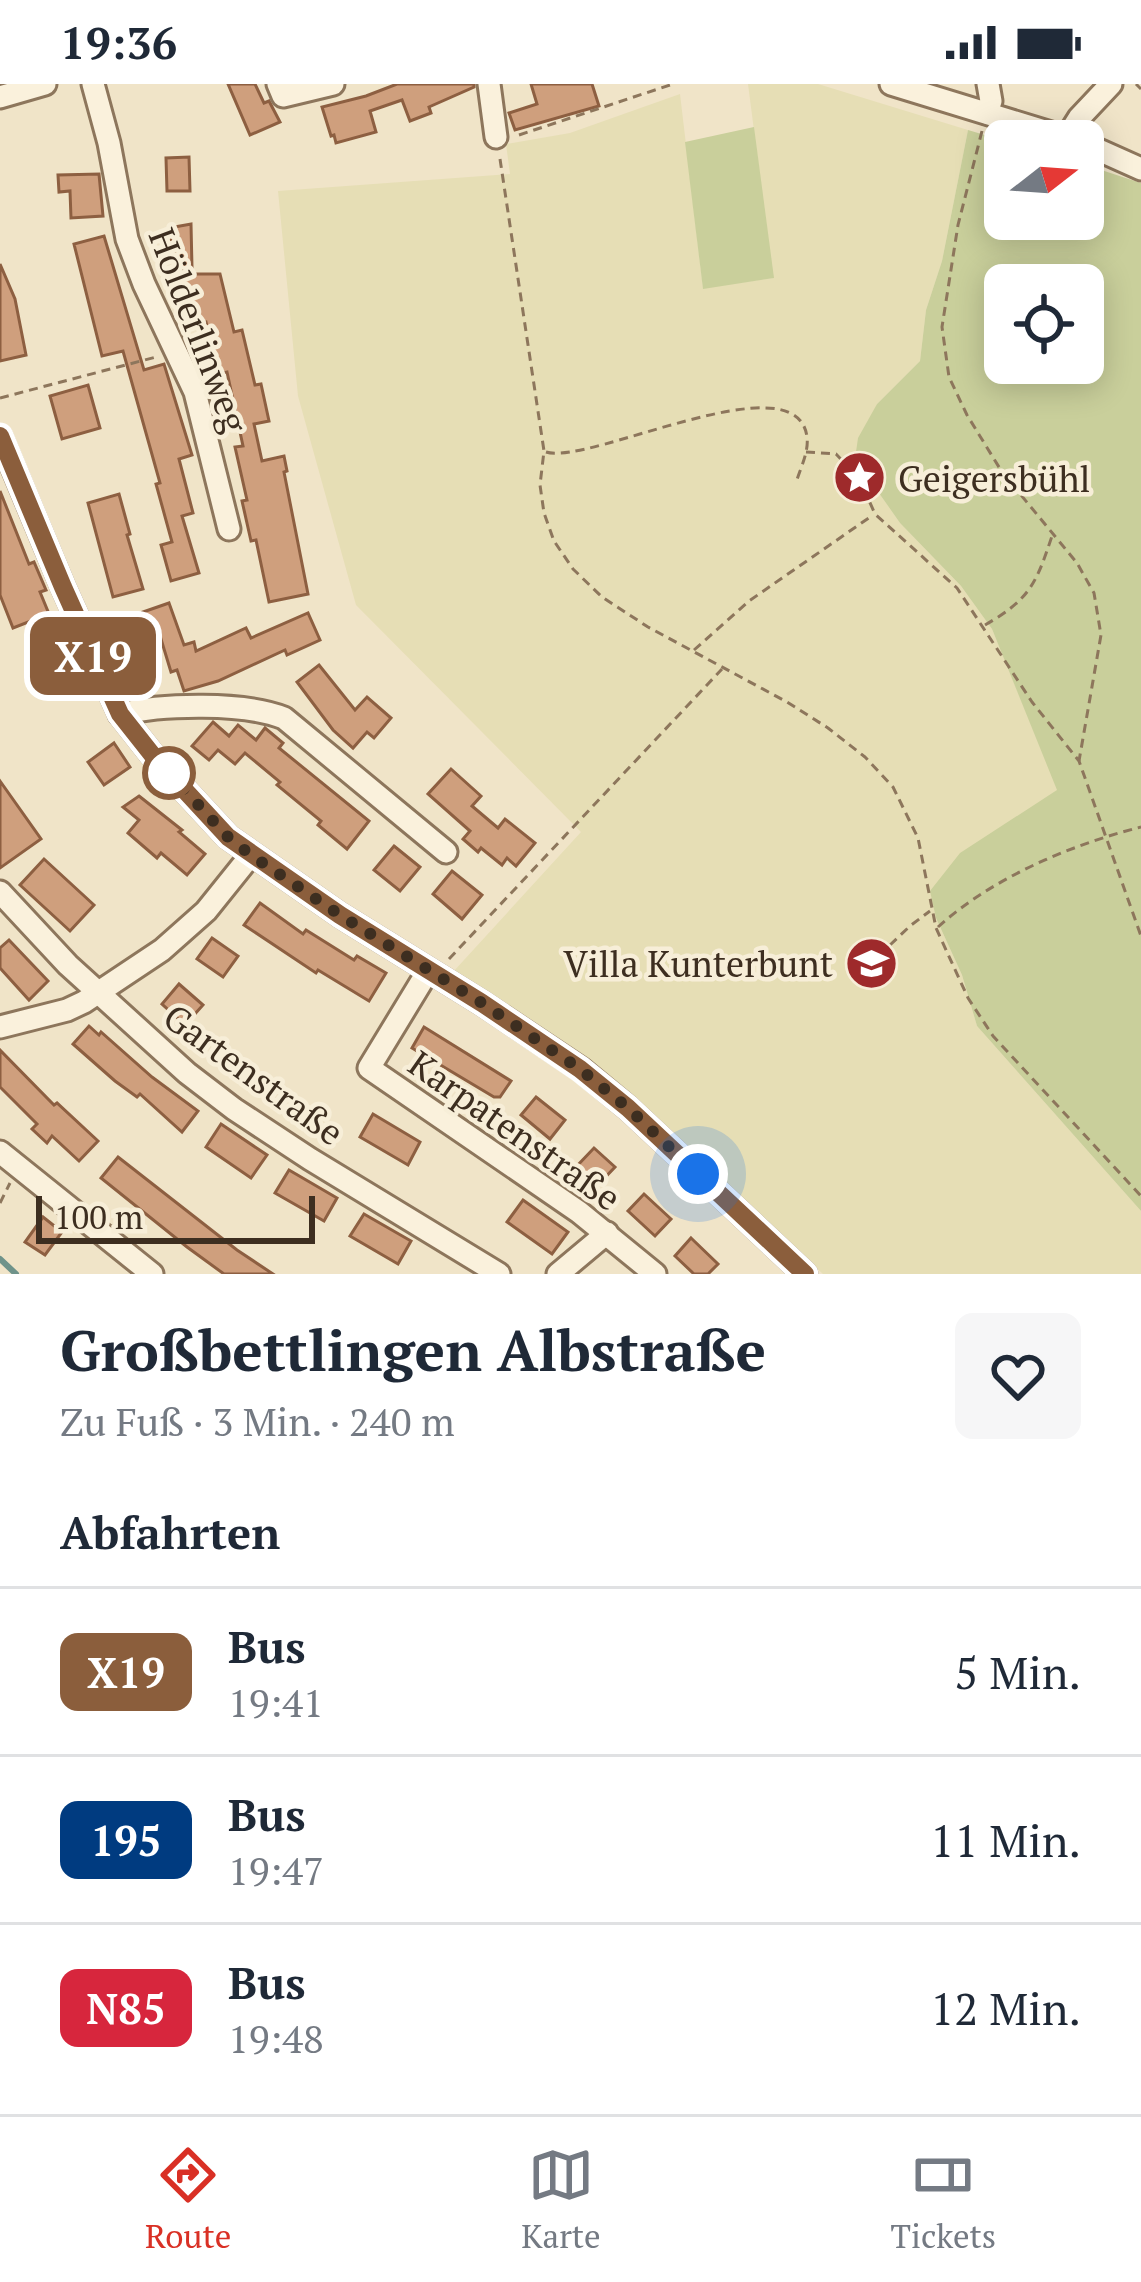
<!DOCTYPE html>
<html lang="de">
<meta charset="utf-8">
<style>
:root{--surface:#fff;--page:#f6f6f7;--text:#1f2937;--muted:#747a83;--line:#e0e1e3;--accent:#d93025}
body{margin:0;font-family:"PT Serif",serif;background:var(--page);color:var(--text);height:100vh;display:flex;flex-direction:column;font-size:45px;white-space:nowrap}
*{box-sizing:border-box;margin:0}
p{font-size:39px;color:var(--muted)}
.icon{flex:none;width:66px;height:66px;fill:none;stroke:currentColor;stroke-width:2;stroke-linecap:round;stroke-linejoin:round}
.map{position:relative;height:1190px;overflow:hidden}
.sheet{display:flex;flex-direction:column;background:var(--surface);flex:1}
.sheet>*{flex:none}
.badge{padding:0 24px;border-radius:18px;font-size:42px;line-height:78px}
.needle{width:78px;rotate:73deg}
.tools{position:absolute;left:984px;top:36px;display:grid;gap:24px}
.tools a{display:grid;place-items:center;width:120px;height:120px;border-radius:18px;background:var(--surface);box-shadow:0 6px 30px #0003;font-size:60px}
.scale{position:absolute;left:36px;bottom:30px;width:279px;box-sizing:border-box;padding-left:12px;border:6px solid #3d2e20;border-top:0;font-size:33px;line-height:42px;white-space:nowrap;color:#3d2e20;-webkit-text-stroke:9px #f7eed8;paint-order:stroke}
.you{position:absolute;width:60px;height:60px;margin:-30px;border:9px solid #fff;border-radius:50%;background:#1a73e8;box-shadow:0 0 0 18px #1a73e833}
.map>.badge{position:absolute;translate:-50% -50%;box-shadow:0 0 0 6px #fff}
h2{padding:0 60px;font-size:45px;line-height:108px}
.round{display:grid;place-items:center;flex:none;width:126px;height:126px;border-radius:18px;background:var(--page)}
.head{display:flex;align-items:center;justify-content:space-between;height:204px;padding:0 60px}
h1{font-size:57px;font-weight:600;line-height:90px}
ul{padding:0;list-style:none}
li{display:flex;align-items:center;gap:36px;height:168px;padding:0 60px;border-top:3px solid var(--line)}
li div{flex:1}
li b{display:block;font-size:45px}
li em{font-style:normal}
li .badge{min-width:132px;font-weight:700;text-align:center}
.status{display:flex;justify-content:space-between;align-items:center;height:84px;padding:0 60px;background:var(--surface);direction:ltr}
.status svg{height:33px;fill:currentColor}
.tabs{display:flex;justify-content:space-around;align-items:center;height:168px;border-top:3px solid var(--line);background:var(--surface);font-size:33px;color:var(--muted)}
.tabs a{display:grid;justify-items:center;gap:6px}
.tabs .on{color:var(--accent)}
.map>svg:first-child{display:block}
</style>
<div class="status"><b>19:36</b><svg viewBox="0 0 49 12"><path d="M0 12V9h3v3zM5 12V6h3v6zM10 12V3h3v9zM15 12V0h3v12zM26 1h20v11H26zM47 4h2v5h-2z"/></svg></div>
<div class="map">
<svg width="1141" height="1190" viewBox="0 0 1141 1190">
<rect width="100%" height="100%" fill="#f0e4c8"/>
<path fill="#e6deb5" d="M748,0H818L968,46L942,177L926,226L920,277L877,320L855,375L900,439L961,502L992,545L1058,706L1026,729L936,834L962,891L977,942L1141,1127V1190H823L619,1002L545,946L453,888L581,748L356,521L298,312L278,107L510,90L506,60L570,49L680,10L703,204L773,194Z"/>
<g fill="#c9cf9b" fill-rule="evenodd">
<path d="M754,43L774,194L703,205L685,58Z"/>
<path d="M968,46L1005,57V135H1083V80L1141,99V1127L977,942L962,891L936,834L930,807L960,769L1057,706L992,545L961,502L900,439L855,375L858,354L877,320L920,277L926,226L942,177ZM1083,201V279H1005V201Z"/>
</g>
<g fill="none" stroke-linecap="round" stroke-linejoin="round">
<path stroke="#6f938a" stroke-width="6" d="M0,1175L16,1190"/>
</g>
<g fill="#cf9f7d" stroke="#8d5f41" stroke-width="3">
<path d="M228,0H255L264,19L269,17L280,38L250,51Z"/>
<path d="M397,0H474V3L429,23L431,29L410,37L402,16L370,27L376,48L336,59L334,51L331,52L322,23L366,12Z"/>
<path d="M531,0H592L599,22L515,46L509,29L537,20Z"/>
<path d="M189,73L190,107H167L166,74Z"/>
<path d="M99,90L103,132L71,134L70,107L59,108L58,91Z"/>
<path d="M191,140L192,184L178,187L169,144Z"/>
<path d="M104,152L144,286L164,280L192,371L179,375L193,429L182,432L199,489L171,497L161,461L172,458L156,400L160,399L123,267L102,272L74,160Z"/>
<path d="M0,180L15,215L26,271L0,277Z"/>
<path d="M183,190H220L234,248L242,246L255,301L261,300L269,337L254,340L262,377L284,372L287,387L284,388L308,510L269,518L256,456L251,457L242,417L247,416L235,363L243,362L227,288L219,290L206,238L195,240Z"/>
<path d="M88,301L100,344L62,355L50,312Z"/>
<path d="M0,407L29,480L34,478L46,506L40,508L49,530L13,544L0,511Z"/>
<path d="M119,410L130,450L127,451L143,505L113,513L88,419Z"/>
<path d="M169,519L184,561L194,558L196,567L246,544L251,554L308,529L320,556L287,571L285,566L218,597L184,607L177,586L171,588L161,555L157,556L155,551L151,552L143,528Z"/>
<path d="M319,581L355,626L367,613L391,634L374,654L367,648L353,664L333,646L297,598Z"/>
<path d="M213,638L229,652L238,641L256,656L265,644L283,659L279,664L369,737L347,765L318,741L321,737L277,701L280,698L245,669L235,680L218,666L209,676L192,662Z"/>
<path d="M114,659L130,683L104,701L88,678Z"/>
<path d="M451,685L481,712L472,722L498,744L505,735L535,759L516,782L507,774L502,781L481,764L478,768L463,755L470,747L428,710Z"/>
<path d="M0,697L41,755L0,784Z"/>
<path d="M139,712L182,746L179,748L205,770L187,791L161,769L157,774L128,749L139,736L123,723Z"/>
<path d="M394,762L420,783L400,807L374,786Z"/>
<path d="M44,775L94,821L70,847L20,801Z"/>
<path d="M452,787L482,811L462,835L433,810Z"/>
<path d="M260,819L303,850L306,846L354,876L357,872L386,889L369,917L318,886L316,889L244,841Z"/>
<path d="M212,854L238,872L223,893L197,875Z"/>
<path d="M9,856L48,897L29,916L0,884V864Z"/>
<path d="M179,900L203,921L185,941L162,920Z"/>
<path d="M89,942L99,951L101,948L152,993L198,1027L182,1048L140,1010L137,1013L115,997L73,960Z"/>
<path d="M424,943L511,997L500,1013H494L412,964Z"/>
<path d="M0,966L54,1021L57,1019L98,1057L79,1077L52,1052L47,1059L32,1045L37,1040L0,1003Z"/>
<path d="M536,1013L565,1036L550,1055L521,1031Z"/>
<path d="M373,1030L420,1058L408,1081L360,1053Z"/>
<path d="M221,1040L267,1071L251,1094L206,1063Z"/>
<path d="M594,1064L615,1083L597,1102L576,1083Z"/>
<path d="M118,1073L237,1166L273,1190H224L187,1163L101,1094Z"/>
<path d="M289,1086L337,1114L324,1137L275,1109Z"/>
<path d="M644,1110L671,1135L655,1152L628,1127Z"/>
<path d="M523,1116L568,1148L552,1170L507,1138Z"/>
<path d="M364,1130L411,1157L398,1180L350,1152Z"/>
<path d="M43,1133L62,1148L45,1171L25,1158Z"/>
<path d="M691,1154L718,1180L708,1190H694L675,1172Z"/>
</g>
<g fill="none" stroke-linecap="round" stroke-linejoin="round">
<defs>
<g id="minor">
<path d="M93,0L109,59L127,155L144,200L195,308L229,445"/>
<path d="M278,0L283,12L333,0"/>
<path d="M489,0L496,53"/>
<path d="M891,0L1077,57"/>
<path d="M0,13L45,0"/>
<path d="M987,29L991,17L988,0"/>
<path d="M1067,53L1079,34L1111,0"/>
<path d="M1083,59L1141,85"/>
<path d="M0,353L63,503L120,630L154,673L228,753L340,831L482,919L581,985L628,1024L805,1190"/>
<path d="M120,630C162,620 244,618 284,634L446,768"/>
<path d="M0,808L68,881L187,989L234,1025L310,1075L499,1190"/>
<path d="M428,887L369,984L579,1128L655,1190"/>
<path d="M0,943L67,926L84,918L162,866L206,827L251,771"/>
<path d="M0,1068L152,1190"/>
<path d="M558,1190L607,1149"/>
</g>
</defs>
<use href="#minor" stroke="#8d765c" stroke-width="27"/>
<g stroke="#8d765c" stroke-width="3" stroke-dasharray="9 6" stroke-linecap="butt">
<path d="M1136,0L1141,5"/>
<path d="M982,47L958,141L942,243L949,293L967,331L1002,388L1077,479L1094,509L1101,551L1079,677"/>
<path d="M519,51L673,0"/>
<path d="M500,75L544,367L540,401L544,429L554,457L573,485L602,513L648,543L787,618L828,644L865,673L893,703L918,754L936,844L968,914L993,952L1141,1112"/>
<path d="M0,314L156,273"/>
<path d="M546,368C589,382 797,274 807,353C809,368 800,385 796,399"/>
<path d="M806,368L836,370L859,394L875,430L957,504L1032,618L1079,677L1141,852"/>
<path d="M985,541C1030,515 1036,500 1052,452"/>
<path d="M694,566L749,517L873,431"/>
<path d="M938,843C992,794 1070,761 1141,743"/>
<path d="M890,861L910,842L930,827"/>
<path d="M449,875L722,585"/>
<path d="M0,1119L10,1099"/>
</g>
<use href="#minor" stroke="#faf1dc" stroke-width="21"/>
</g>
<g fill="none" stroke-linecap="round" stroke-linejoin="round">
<defs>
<path id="line" d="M0,352L63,503L120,630L154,673L228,753L340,831L482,919L580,985L628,1024L805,1190"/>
</defs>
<use href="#line" stroke="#fff" stroke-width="27"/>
<use href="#line" stroke="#8b5e3c" stroke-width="18"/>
<path stroke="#3d2e20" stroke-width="12" stroke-dasharray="0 21.6" d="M169,689L228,753L251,771L340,831L482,919L580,985L628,1024L698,1090"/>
</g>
<defs>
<symbol id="sight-disc" viewBox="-11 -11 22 22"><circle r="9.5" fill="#9e2a2b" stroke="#f7eed8"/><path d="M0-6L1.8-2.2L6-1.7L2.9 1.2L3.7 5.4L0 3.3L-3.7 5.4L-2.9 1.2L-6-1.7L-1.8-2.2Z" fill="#fff"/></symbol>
<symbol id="school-disc" viewBox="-11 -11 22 22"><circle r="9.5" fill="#9e2a2b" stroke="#f7eed8"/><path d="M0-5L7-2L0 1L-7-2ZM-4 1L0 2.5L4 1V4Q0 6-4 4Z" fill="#fff"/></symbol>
</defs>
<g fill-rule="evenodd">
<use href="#sight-disc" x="830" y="364" width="59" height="59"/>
<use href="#school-disc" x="842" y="850" width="59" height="59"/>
</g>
<circle fill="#fff" stroke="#8b5e3c" stroke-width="6" cx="169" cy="689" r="24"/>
<g text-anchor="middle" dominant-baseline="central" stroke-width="9" stroke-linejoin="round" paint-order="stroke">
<g font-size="36" fill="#3d2e20" stroke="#f7eed8">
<text transform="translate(199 246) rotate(69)">Hölderlinweg</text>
<text transform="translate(254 990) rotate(36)">Gartenstraße</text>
<text transform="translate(515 1046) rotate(35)">Karpatenstraße</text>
</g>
<g font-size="36" fill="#3d2e20" stroke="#f7eed8" text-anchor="start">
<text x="898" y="394">Geigersbühl</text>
<text x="833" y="879" text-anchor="end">Villa Kunterbunt</text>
</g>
</g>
</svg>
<div class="tools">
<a><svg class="needle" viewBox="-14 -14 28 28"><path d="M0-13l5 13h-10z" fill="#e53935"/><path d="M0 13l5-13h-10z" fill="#747a83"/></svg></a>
<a><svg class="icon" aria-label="locate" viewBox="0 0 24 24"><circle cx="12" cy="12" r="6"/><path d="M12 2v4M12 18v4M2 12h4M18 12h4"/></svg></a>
</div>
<div class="scale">100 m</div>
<div class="you" style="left:698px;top:1090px"></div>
<b class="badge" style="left:93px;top:572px;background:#8b5e3c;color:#fff">X19</b>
</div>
<section class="sheet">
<div class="head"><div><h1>Großbettlingen Albstraße</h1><p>Zu Fuß · 3 Min. · 240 m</p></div><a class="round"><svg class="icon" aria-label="heart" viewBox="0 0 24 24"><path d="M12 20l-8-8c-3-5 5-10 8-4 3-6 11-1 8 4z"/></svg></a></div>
<h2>Abfahrten</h2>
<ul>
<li><span class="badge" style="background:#8b5e3c;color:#fff">X19</span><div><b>Bus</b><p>19:41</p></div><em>5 Min.</em></li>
<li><span class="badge" style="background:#003b80;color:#fff">195</span><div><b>Bus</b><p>19:47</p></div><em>11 Min.</em></li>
<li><span class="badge" style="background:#d7263d;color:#fff">N85</span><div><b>Bus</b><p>19:48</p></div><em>12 Min.</em></li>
</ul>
</section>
<nav class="tabs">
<a class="on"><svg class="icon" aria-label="directions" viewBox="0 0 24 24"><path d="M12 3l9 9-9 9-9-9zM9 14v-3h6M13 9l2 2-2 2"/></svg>Route</a>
<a><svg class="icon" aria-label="map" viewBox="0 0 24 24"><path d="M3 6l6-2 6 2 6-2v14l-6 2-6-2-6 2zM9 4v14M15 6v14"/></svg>Karte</a>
<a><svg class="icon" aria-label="tickets" viewBox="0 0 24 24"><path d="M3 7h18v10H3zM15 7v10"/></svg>Tickets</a>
</nav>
